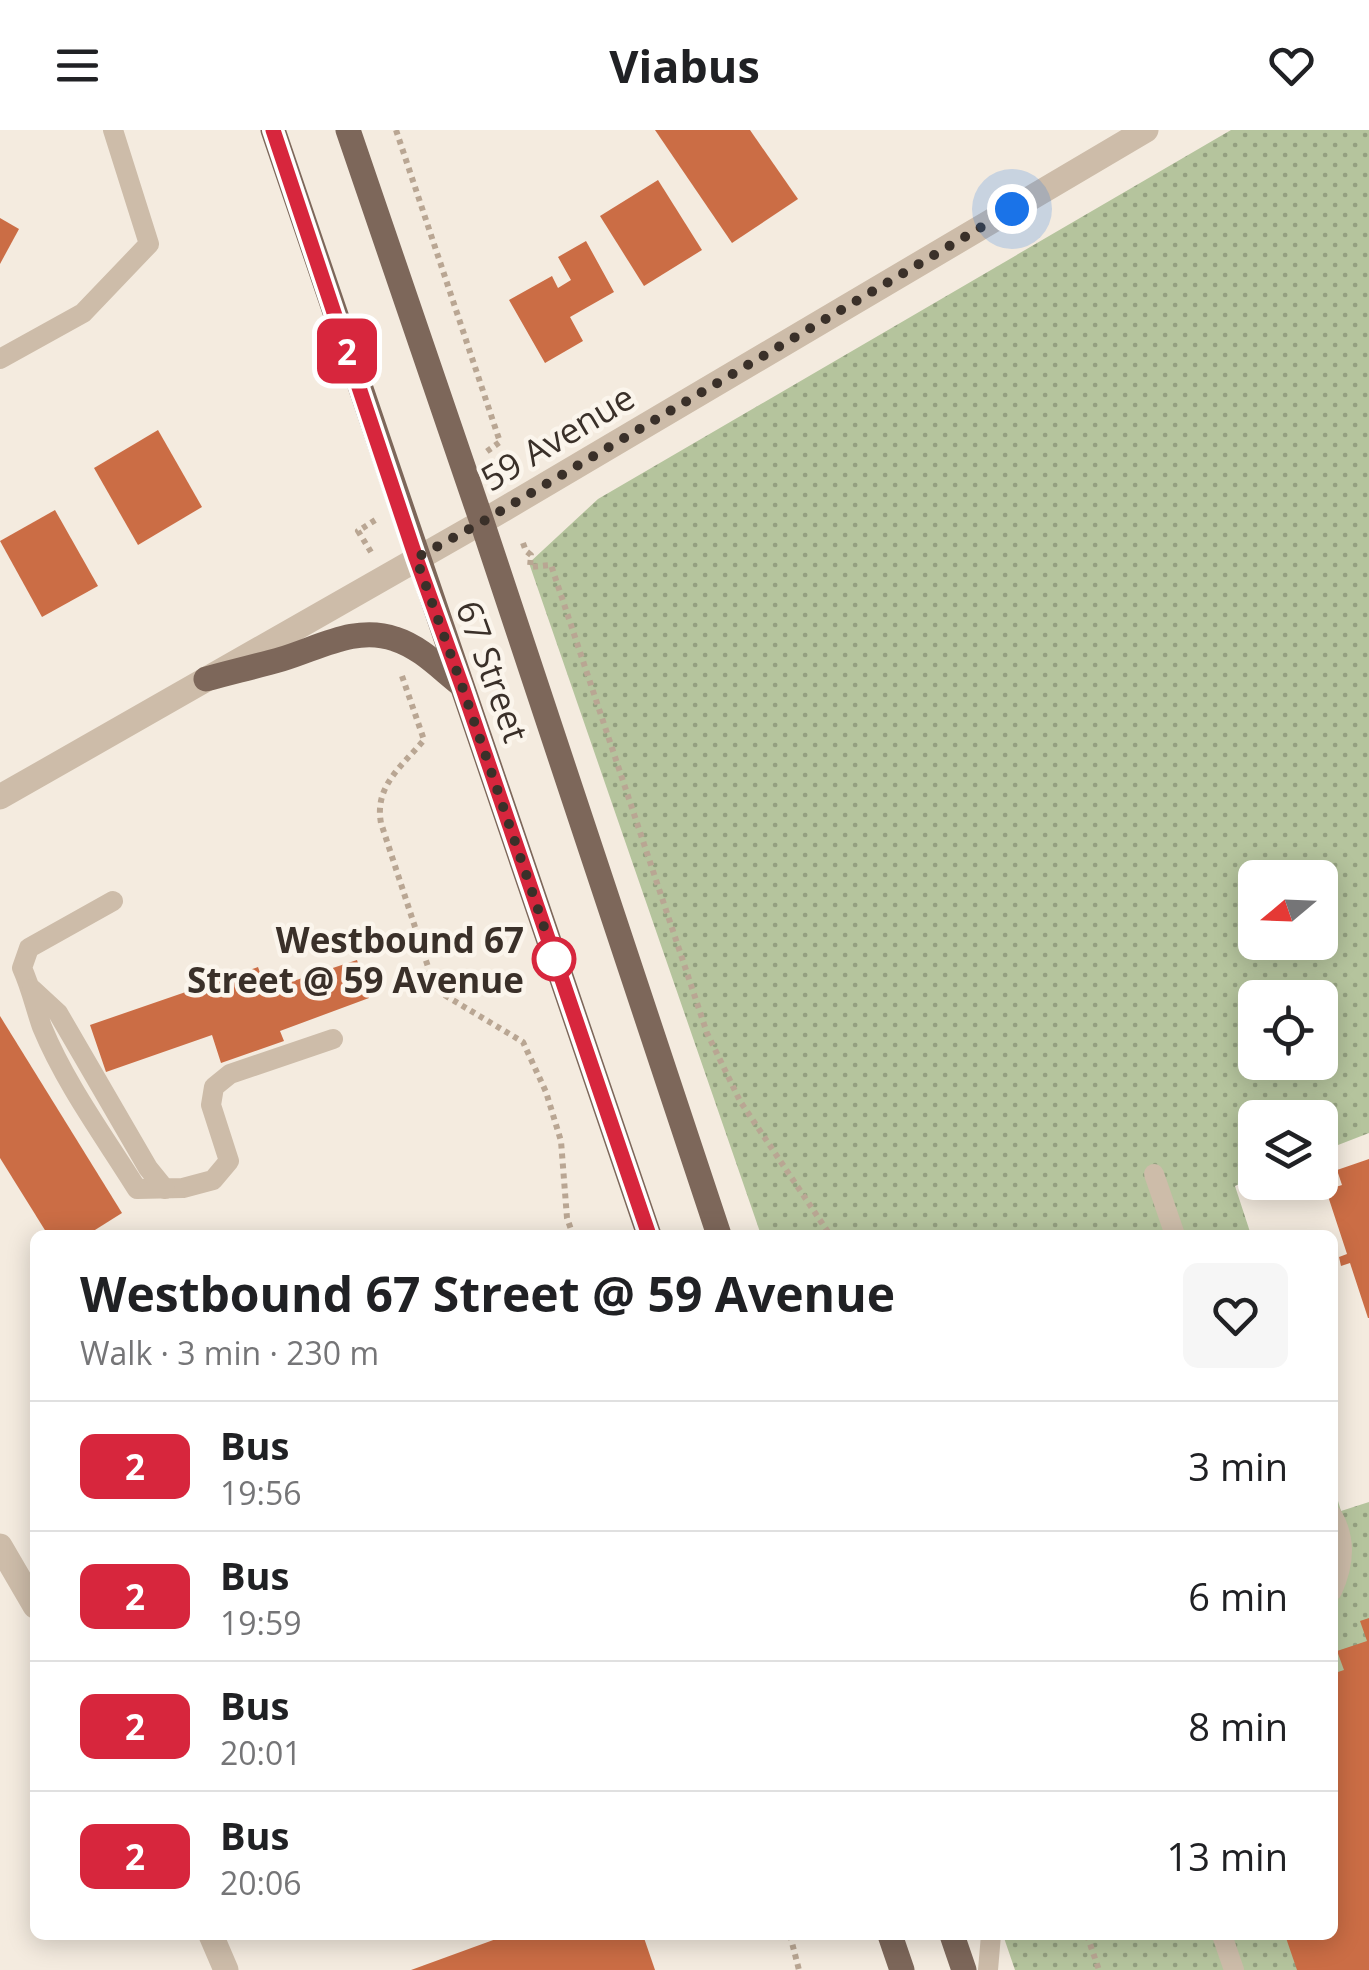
<!DOCTYPE html>
<meta charset="utf-8">
<style>
:root{--surface:#fff;--page:#f6f6f6;--text:#202124;--muted:#757577;--line:#e0e0e0}
body{margin:0;font-family:"Open Sans",sans-serif;background:var(--page);color:var(--text);height:100vh;display:flex;flex-direction:column;font-size:38px;white-space:nowrap}
*{box-sizing:border-box;margin:0}
p{font-size:32px;color:var(--muted)}
.icon{flex:none;width:55px;height:55px;fill:none;stroke:currentColor;stroke-width:2;stroke-linecap:round;stroke-linejoin:round}
.map{position:relative;flex:1;overflow:hidden}
.side{position:absolute;left:30px;top:1100px;width:1308px;height:710px;display:flex;flex-direction:column;background:var(--surface);border-radius:15px;box-shadow:0 5px 25px #0003}
.side>*{flex:none}
.badge{padding:0 20px;border-radius:15px;font-size:35px;line-height:65px}
.needle{width:65px;rotate:251deg}
.controls{position:absolute;left:1238px;top:730px;display:grid;gap:20px}
.controls a{display:grid;place-items:center;width:100px;height:100px;border-radius:15px;background:var(--surface);box-shadow:0 5px 25px #0003;font-size:50px}
.you{position:absolute;width:50px;height:50px;margin:-25px;border:8px solid #fff;border-radius:50%;background:#1a73e8;box-shadow:0 0 0 15px #1a73e833}
.map>.badge{position:absolute;translate:-50% -50%;box-shadow:0 0 0 5px #fff}
.round{display:grid;place-items:center;flex:none;width:105px;height:105px;border-radius:15px;background:var(--page)}
.headline{display:flex;align-items:center;justify-content:space-between;height:170px;padding:0 50px}
h1{font-size:48px;font-weight:700;line-height:75px}
ul{padding:0;list-style:none}
li{display:flex;align-items:center;gap:30px;height:130px;padding:0 50px;border-top:2px solid var(--line)}
li div{flex:1}
li b{display:block;font-size:38px}
li em{font-style:normal}
li .badge{min-width:110px;font-weight:700;text-align:center}
header{display:flex;justify-content:space-between;align-items:center;height:130px;padding:0 50px;background:var(--surface);font-size:45px;font-weight:700}
.map>svg:first-child{display:block}
</style>
<header><svg class="icon" aria-label="menu" viewBox="0 0 24 24"><path d="M4 6h16M4 12h16M4 18h16"/></svg>Viabus<svg class="icon" aria-label="heart" viewBox="0 0 24 24"><path d="M12 20l-8-8c-3-5 5-10 8-4 3-6 11-1 8 4z"/></svg></header>
<div class="map">
<svg width="1369" height="1840" viewBox="0 0 1369 1840">
<defs>
<pattern id="park-dots" width="8" height="8" patternUnits="userSpaceOnUse" patternTransform="scale(2.5)"><rect width="8" height="8" fill="#b5c49d"/><path d="M2 2h.1M6 6h.1" fill="none" stroke="#94a080" stroke-width="1.8" stroke-linecap="round"/></pattern>
</defs>
<rect width="100%" height="100%" fill="#f4ebdf"/>
<g fill="url(#park-dots)" fill-rule="evenodd">
<path d="M1231,0H1369V1003L1320,1022V988H1255V1047L1235,1056L1251,1105H761L529,433L598,369ZM1255,748H1320V812H1255ZM1255,868H1320V932H1255Z"/>
<path d="M1333,1354L1341,1381L1369,1372V1840H1015L1003,1805H1332Z"/>
</g>
<g fill="#cb6d45">
<path d="M655,0H750L798,69L732,113Z"/>
<path d="M658,50L702,120L644,156L600,86Z"/>
<path d="M0,88L19,99L0,134Z"/>
<path d="M586,111L614,162L570,187L583,211L545,233L509,170L552,146L558,158L571,150L558,127Z"/>
<path d="M158,300L202,377L138,415L94,338Z"/>
<path d="M55,380L98,456L42,487L0,411Z"/>
<path d="M357,830L369,868L280,901L284,911L221,933L212,905L106,942L90,895L258,837L266,860Z"/>
<path d="M0,886L122,1083L87,1105H48L0,1028Z"/>
<path d="M1369,1029V1188H1368L1350,1133L1341,1136L1339,1127L1347,1124L1326,1060L1342,1055L1337,1040Z"/>
<path d="M1369,1488V1840H1297L1285,1805H1332V1544L1344,1540L1337,1521L1367,1511L1360,1491Z"/>
<path d="M507,1805H643L655,1840H411Z"/>
</g>
<g fill="none" stroke-linecap="round" stroke-linejoin="round">
<g stroke="#b9a693" stroke-width="6" stroke-dasharray="5 5" stroke-linecap="butt">
<path d="M396,0L500,312L486,322"/>
<path d="M523,413L526,421L531,425L530,437L551,435L707,903L740,971L830,1105"/>
<path d="M371,422L358,401L377,389"/>
<path d="M402,546L424,610C402,636 374,656 381,693L432,849L446,866L523,912L546,962L561,1011L567,1088L573,1105"/>
<path d="M790,1805L799,1840"/>
<path d="M1087,1805L1099,1840"/>
</g>
<g stroke="#cdbca9" stroke-width="20">
<path d="M0,229L83,183L149,114L113,0"/>
<path d="M113,771L29,818L22,838C31,858 35,877 42,897C66,955 104,1006 137,1059L183,1058L213,1050L229,1031L211,975L214,957L230,944L333,909"/>
<path d="M32,859L58,883L148,1038L165,1059"/>
<path d="M1154,1044L1175,1105"/>
<path d="M1332,1385C1347,1410 1344,1435 1332,1461"/>
<path d="M1222,1805L1234,1840"/>
<path d="M988,1840L991,1805"/>
</g>
<g stroke="#cdbca9" stroke-width="25">
<path d="M0,1416L35,1476"/>
<path d="M211,1805L226,1840"/>
</g>
<path stroke="#cdbca9" stroke-width="25" d="M0,667L482,392L1146,0"/>
<g stroke="#7d675a" stroke-width="25">
<path d="M273,0C396,369 522,737 649,1105"/>
<path d="M348,0L482,392L719,1105"/>
<path d="M206,549C232,542 257,536 282,529C319,518 356,495 395,509C420,517 439,537 459,553"/>
<path d="M890,1805L902,1840"/>
<path d="M952,1805L964,1840"/>
</g>
</g>
<g fill="none" stroke-linecap="round" stroke-linejoin="round">
<defs>
<path id="line" d="M273,0L416,428L462,556L649,1105"/>
</defs>
<use href="#line" stroke="#fff" stroke-width="22"/>
<use href="#line" stroke="#d7263d" stroke-width="15"/>
<path stroke="#3a3029" stroke-width="10" stroke-dasharray="0 18" d="M554,829L558,838L462,556L416,428L482,392L1012,79"/>
</g>
<circle fill="#fff" stroke="#d7263d" stroke-width="5" cx="554" cy="829" r="20"/>
<g text-anchor="middle" dominant-baseline="central" stroke-width="9" stroke-linejoin="round" paint-order="stroke">
<g font-size="35" fill="#3a3029" stroke="#fbf5ec">
<text transform="translate(557 307) rotate(-31)">59 Avenue</text>
<text transform="translate(493 541) rotate(70)">67 Street</text>
</g>
<g font-size="35" font-weight="bold" fill="#3a3029" stroke="#fbf5ec" text-anchor="end">
<text x="524" y="809">Westbound 67<tspan x="524" dy="40">Street @ 59 Avenue</tspan></text>
</g>
</g>
</svg>
<div class="controls">
<a><svg class="needle" viewBox="-14 -14 28 28"><path d="M0-13l5 13h-10z" fill="#e53935"/><path d="M0 13l5-13h-10z" fill="#757577"/></svg></a>
<a><svg class="icon" aria-label="locate" viewBox="0 0 24 24"><circle cx="12" cy="12" r="6"/><path d="M12 2v4M12 18v4M2 12h4M18 12h4"/></svg></a>
<a><svg class="icon" aria-label="layers" viewBox="0 0 24 24"><path d="M12 4l9 5-9 5-9-5zM3 14l9 5 9-5"/></svg></a>
</div>
<div class="you" style="left:1012px;top:79px"></div>
<b class="badge" style="left:347px;top:221px;background:#d7263d;color:#fff">2</b>
<section class="side">
<div class="headline"><div><h1>Westbound 67 Street @ 59 Avenue</h1><p>Walk · 3 min · 230 m</p></div><a class="round"><svg class="icon" aria-label="heart" viewBox="0 0 24 24"><path d="M12 20l-8-8c-3-5 5-10 8-4 3-6 11-1 8 4z"/></svg></a></div>
<ul>
<li><span class="badge" style="background:#d7263d;color:#fff">2</span><div><b>Bus</b><p>19:56</p></div><em>3 min</em></li>
<li><span class="badge" style="background:#d7263d;color:#fff">2</span><div><b>Bus</b><p>19:59</p></div><em>6 min</em></li>
<li><span class="badge" style="background:#d7263d;color:#fff">2</span><div><b>Bus</b><p>20:01</p></div><em>8 min</em></li>
<li><span class="badge" style="background:#d7263d;color:#fff">2</span><div><b>Bus</b><p>20:06</p></div><em>13 min</em></li>
</ul>
</section>
</div>
